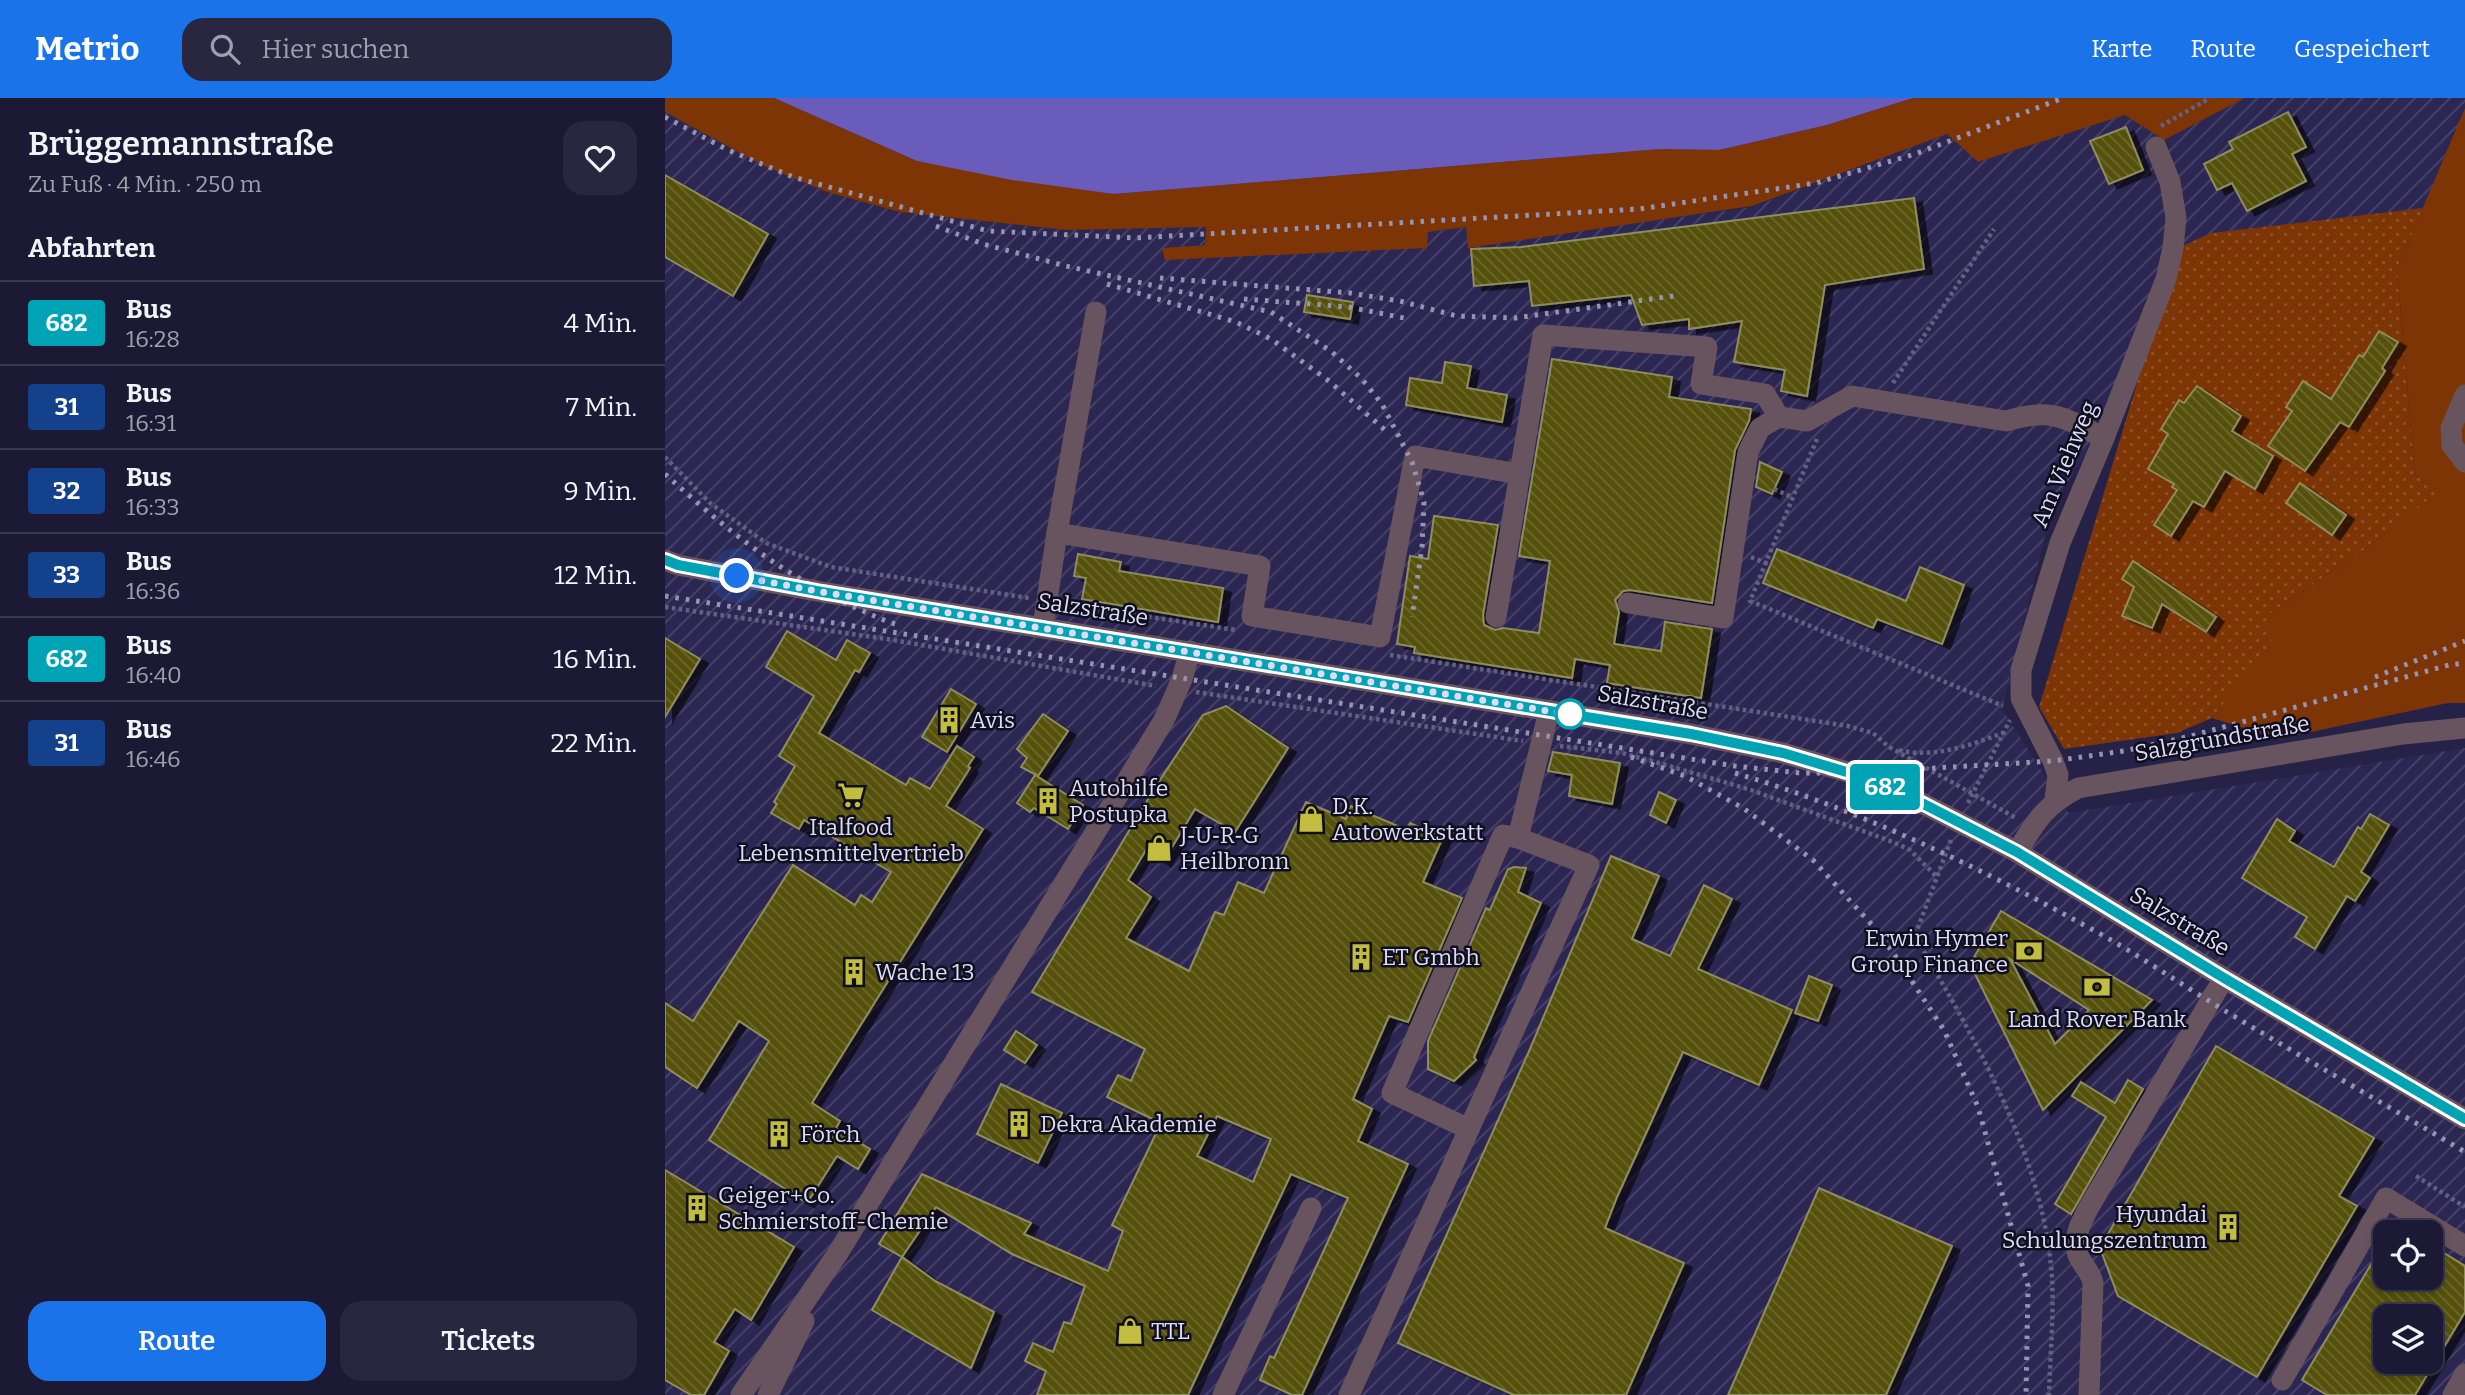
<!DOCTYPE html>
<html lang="de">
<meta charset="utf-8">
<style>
:root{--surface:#1c1934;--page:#292640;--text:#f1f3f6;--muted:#a0a0ac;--line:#3a384f;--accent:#1a73e8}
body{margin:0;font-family:Bitter,serif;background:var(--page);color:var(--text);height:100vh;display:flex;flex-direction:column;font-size:26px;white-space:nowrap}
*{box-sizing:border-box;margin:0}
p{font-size:23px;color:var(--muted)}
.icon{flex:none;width:38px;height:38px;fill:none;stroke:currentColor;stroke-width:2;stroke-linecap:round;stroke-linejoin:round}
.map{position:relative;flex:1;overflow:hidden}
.sheet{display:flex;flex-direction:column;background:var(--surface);width:665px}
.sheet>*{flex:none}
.badge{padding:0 14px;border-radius:5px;font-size:24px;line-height:46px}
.tools{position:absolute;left:1708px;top:1122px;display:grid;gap:14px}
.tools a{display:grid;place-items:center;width:70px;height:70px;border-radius:14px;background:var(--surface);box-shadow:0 4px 10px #0003,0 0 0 2px var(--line);font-size:35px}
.you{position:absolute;width:35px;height:35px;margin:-18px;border:5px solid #fff;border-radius:50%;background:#1a73e8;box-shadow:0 0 0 10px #1a73e833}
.map>.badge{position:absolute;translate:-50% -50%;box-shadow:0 0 0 4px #fff}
h2{padding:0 28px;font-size:26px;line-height:63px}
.round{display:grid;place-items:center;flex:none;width:74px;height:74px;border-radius:21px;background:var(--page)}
.summary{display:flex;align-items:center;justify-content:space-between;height:119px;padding:0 28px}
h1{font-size:33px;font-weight:600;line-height:52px}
.action{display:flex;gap:14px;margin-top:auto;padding:14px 28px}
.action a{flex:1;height:80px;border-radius:21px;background:var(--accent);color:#fff;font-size:28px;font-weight:600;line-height:80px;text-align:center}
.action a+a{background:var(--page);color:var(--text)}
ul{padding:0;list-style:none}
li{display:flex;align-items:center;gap:21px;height:84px;padding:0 28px;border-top:2px solid var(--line)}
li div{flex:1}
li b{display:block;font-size:26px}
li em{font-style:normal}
li .badge{min-width:77px;font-weight:700;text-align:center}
header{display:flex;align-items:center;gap:42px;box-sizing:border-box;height:98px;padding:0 35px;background:var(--accent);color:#fff}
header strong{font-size:33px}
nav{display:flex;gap:38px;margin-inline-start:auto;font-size:24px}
.search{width:490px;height:63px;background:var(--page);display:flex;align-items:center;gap:18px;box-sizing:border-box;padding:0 24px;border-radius:21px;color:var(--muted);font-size:26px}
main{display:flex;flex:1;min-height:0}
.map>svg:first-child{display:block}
</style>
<header>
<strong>Metrio</strong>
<div class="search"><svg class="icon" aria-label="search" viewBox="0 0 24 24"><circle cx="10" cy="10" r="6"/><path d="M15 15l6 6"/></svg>Hier suchen</div>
<nav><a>Karte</a><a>Route</a><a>Gespeichert</a></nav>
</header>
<main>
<section class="sheet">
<div class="summary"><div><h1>Brüggemannstraße</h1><p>Zu Fuß · 4 Min. · 250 m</p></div><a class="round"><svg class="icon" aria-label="heart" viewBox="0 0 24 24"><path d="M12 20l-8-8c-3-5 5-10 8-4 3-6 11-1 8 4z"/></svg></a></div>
<h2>Abfahrten</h2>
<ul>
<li><span class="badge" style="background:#00a3b4;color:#fff">682</span><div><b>Bus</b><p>16:28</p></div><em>4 Min.</em></li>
<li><span class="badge" style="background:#14418b;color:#fff">31</span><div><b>Bus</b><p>16:31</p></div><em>7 Min.</em></li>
<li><span class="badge" style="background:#14418b;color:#fff">32</span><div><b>Bus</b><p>16:33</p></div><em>9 Min.</em></li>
<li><span class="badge" style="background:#14418b;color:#fff">33</span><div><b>Bus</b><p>16:36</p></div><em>12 Min.</em></li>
<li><span class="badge" style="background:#00a3b4;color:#fff">682</span><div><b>Bus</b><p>16:40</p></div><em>16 Min.</em></li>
<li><span class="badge" style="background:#14418b;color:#fff">31</span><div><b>Bus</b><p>16:46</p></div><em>22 Min.</em></li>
</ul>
<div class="action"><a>Route</a><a>Tickets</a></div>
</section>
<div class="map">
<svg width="1800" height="1297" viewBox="0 0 1800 1297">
<defs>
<pattern id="industrial-furrows" width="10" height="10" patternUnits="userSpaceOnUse" patternTransform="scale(1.75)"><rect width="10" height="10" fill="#2c2652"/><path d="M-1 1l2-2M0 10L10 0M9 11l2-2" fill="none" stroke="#4a456c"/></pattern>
<pattern id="garden-dots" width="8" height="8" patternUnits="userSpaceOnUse" patternTransform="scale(1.75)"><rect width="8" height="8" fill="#7d3505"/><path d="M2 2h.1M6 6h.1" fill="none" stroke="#8f522a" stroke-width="1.8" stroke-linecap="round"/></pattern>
<pattern id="building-back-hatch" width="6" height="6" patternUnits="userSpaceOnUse" patternTransform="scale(1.75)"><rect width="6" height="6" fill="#545109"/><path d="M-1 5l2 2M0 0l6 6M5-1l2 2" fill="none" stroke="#6c692d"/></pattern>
<filter id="shadow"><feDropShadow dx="8" dy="4.5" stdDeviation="0" flood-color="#0009"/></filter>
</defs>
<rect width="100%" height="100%" fill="#262146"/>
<path fill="url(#industrial-furrows)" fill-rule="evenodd" d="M1580,0H1800V378L1732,171L1758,111L1546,135L1447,317L1392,400L1383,426L1337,611L1404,715L1800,650V1297H0V14L100,68L162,94L235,114L401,132L541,128L540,147L497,150H761L763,134L802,129L803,148L1087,109L1282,36L1313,64L1460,17L1499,42ZM1720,1134H1766V1180H1720ZM1720,1218H1766V1264H1720Z"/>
<g fill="#7d3505">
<path d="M0,0H109L252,63L449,96L996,51L1054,52L1162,27L1248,0H1580L1499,42L1460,17L1313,64L1282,36L1087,108L803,150L801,129L763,134L762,150L500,162L497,150L540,147L541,129L401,132L235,114L162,94L99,68L0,14Z"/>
<path d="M1800,10V605H1783L1613,641L1547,620L1605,545L1604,516L1705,448L1772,394L1750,377L1732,171Z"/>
</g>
<path fill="url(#garden-dots)" d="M1758,110L1732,171L1750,377L1773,394L1705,448L1604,516L1606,545L1547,620L1512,635L1399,651L1374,609L1513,150L1546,135Z"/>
<path fill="#695cbb" d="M109,0H1248L1162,27L1054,52L996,51L449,96L347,82L252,63Z"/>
<g fill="url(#building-back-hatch)" stroke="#8f8d5e" stroke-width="2" fill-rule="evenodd" filter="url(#shadow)">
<path d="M1623,14L1641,49L1627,56L1641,83L1582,113L1567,85L1552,92L1539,66L1568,51L1564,44Z"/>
<path d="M1461,29L1478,72L1444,86L1425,43Z"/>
<path d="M0,77L103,136L68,198L0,159Z"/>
<path d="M1249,100L1259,171L1160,187L1142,298L1116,293L1120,272L1069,264L1077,223L1024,231V221L977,227L966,197L867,208L864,183L809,188L806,151L856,149Z"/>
<path d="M642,197L688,204L685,221L639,214Z"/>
<path d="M1714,233L1733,244L1717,270L1720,273L1684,329L1675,324L1640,373L1603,348L1627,313L1621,309L1638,283L1666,301L1694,257L1698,259Z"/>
<path d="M887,261L1007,279L1004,299L1086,311L1084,323L1070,352L1047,505L965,492L958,493L950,502L954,514L949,546L996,553L1000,524L1047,531L1036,600L942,585L945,567L910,561L907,580L749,555L750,549L732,546L745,458L763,461L769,418L833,427L818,517L819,527L830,532L838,530L874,535L885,463L854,458Z"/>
<path d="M780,264L806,268L802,290L842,297L837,324L741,307L745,280L777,285Z"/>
<path d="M1532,288L1576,318L1567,333L1608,358L1590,391L1560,373L1539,409L1528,403L1506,438L1489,427L1512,392L1507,389L1509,386L1483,371L1503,336L1496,331L1514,302L1519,305Z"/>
<path d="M1095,364L1117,374L1107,396L1091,389Z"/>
<path d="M1635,385L1681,417L1667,437L1621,405Z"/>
<path d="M1112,451L1241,503L1255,469L1299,487L1277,546L1212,521L1208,530L1098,485Z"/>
<path d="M413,456L456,464L454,473L558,490L553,524L417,501L421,480L409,478Z"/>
<path d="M1468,463L1551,519L1541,534L1497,506L1487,530L1457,518L1469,489L1457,481Z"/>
<path d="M122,533L171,562L182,542L205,555L194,574L190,572L154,635L241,687L245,680L265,691L292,648L309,659L303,668L305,670L281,708L318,731L147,1005L175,1023L171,1030L205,1051L193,1071L172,1058L142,1105L44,1042L104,943L74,923L32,990L0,969V905L28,923L128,767L190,807L196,797L207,804L226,774L139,722L134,731L106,715L112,706L109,704L130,668L114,658L149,598L101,569Z"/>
<path d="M0,540L35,561L0,619Z"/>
<path d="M286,591L311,606L282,654L257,639Z"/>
<path d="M561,608L623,650L570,734L530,711L498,764L481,752L463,782L486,799L461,840L524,873L550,814L559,817L573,784L599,795L641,704L681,721L686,708L742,732L745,725L778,739L758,784L797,800L743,924L724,918L688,1001L707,1011L693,1043L743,1066L637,1297H627L595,1282L605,1258L609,1260L683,1100L626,1076L523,1297H372L381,1273L360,1263L368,1245L388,1254L399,1224L406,1226L420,1188L347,1156L271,1109L237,1159L214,1146L257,1076L366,1125L359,1136L443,1173L458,1133L447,1127L496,1025L442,999L453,977L466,983L480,951L367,894L491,688L538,617ZM552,1018L606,1041L588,1084L532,1058Z"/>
<path d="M378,616L403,633L373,678L356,669L362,660L352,651Z"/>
<path d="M888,654L955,665L947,706L904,698L907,677L883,673Z"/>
<path d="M370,677L418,707L403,731L369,710L365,714L352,705Z"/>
<path d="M994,694L1011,702L1001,725L985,717Z"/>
<path d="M1705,716L1724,727L1696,774L1705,780L1690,803L1682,798L1650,851L1630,839L1642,819L1577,780L1612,721L1630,733L1624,743L1669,769L1693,729L1696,731Z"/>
<path d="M946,758L994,778L967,841L1005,858L1039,787L1067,801L1033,871L1127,912L1094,987L1018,954L952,1099L940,1130L1019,1165L961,1297H849L733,1245L865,951Z"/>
<path d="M849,769L861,770L853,794L876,805L809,959L811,962L789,983L763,971V943L821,810L825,812L843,771Z"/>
<path d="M1336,813L1487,902L1378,1012L1305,866ZM1345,861L1424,912L1390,946Z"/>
<path d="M1144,878L1167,887L1153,923L1130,915Z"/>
<path d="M351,933L372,947L360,965L339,952Z"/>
<path d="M1551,948L1709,1040L1674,1098L1692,1108L1592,1279L1453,1198L1435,1150Z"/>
<path d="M1463,982L1478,991L1406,1116L1390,1106L1441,1019L1407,998L1416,984L1450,1005Z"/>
<path d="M336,986L397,1015L373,1065L312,1036Z"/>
<path d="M0,1072L129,1149L86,1222L70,1211L49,1244L64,1253L39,1297H26L0,1282Z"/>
<path d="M1154,1090L1287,1148L1221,1297H1063Z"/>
<path d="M1720,1143V1180H1766V1147L1800,1168V1214L1750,1297H1662L1637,1282ZM1720,1218H1766V1264H1720Z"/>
<path d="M237,1159L270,1183L329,1214L306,1270L207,1212Z"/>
</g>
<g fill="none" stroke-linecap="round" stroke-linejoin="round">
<g stroke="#646081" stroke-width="4.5" stroke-dasharray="3.5 3.5" stroke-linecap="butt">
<path d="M1496,28L1545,0"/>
<path d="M1228,285L1329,131"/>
<path d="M1152,341L1085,503L1338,608"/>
<path d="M0,359L45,405L101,445L166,469L364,500"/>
<path d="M1109,391L1127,399"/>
<path d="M1086,459L1106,467"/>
<path d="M400,506L571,532"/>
<path d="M0,509L228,542L491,588"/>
<path d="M725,557L1183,628L1208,635L1224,649L1351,720"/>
<path d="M531,594L858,643"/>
<path d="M895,648L957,655L1001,667L1086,692L1228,744L1245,752L1272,779"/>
<path d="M1234,652C1268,661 1306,647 1338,635"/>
<path d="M1303,705L1345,622"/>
<path d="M1286,742L1252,832L1253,843C1312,945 1379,1060 1387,1180C1389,1218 1385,1259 1384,1297"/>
<path d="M1751,1078L1800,1109"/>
</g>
<g stroke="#68545e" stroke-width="21">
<path d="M1800,297L1786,330L1787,347L1800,364"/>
<path d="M392,435L431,214"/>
<path d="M0,462L13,467L157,494L1026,636L1118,655L1186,675L1245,699L1352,754L1559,880L1800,1021"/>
<path d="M963,505L1058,520L1083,354L1095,330L1114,319"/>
<path d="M831,519L878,237L1042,249L1036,286L1100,296L1114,319L1142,323L1187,298L1341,323C1387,309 1400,320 1439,340"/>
<path d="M378,529L392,435L595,468L587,518L715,539L750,358L854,376"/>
<path d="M1390,702L1393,677L1388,663L1356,600V572L1395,445L1439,340L1501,181L1508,150L1511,120L1505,84L1491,49"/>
<path d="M1352,754C1371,723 1379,708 1413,690L1738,636L1800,630"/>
<path d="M804,1031L924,767L853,740"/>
<path d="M1617,1282L1721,1100L1800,1148"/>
<path d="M76,1297L173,1155L499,622L517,581L525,553"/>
<path d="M103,1297L139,1223"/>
<path d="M558,1297L646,1110"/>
<path d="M684,1297L804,1031L727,995L838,737L853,740L884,613"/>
<path d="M1424,1297L1428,1185C1426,1175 1420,1170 1415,1161C1405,1144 1416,1124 1424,1109L1559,880"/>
<path d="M1788,1297L1800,1276"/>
</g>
<g stroke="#9794b1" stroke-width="5" stroke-dasharray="3.5 7" stroke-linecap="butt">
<path d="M0,19L63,52L128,79L323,133L470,140L974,111L1151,85L1250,56L1398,0"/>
<path d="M271,128L318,146L401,168L606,214L667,254L696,280L717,306L747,364L759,404L757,449L747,519"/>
<path d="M495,180L685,195L735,203L792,218L850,220L1015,197"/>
<path d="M442,186L571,224L606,241L664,283L720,332"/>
<path d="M579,201L684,209L744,221"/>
<path d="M0,376C61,431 111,473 187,508C203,515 219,523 236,528"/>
<path d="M0,498L1070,668L1135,675H1186L1388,663L1459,653L1526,638L1784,567L1800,565"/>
<path d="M1710,579L1800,543"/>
<path d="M966,659L1020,678L1078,710L1148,762L1208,828L1229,856L1279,932L1313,1009L1363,1188L1361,1297"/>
<path d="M1070,675C1191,711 1308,766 1419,827C1470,854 1518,888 1567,917C1645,964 1723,1008 1800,1054"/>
</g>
</g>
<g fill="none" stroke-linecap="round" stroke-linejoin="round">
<defs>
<path id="line" d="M0,462L13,467L157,494L1026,636L1118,655L1185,675L1245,699L1352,754L1559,880L1800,1021"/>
</defs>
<use href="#line" stroke="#fff" stroke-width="16"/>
<use href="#line" stroke="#00a3b4" stroke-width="10"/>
<path stroke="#dddcf4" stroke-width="7" stroke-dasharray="0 12.6" d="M72,478L157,494L908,617L905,616"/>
</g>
<defs>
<symbol id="building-bare" viewBox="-9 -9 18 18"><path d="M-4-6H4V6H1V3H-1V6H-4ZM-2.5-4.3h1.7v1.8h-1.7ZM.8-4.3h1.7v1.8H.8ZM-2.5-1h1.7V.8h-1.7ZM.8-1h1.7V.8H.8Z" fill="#c2bd3f" stroke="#0f0e1e" stroke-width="2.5" paint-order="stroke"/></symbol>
<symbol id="supermarket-bare" viewBox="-9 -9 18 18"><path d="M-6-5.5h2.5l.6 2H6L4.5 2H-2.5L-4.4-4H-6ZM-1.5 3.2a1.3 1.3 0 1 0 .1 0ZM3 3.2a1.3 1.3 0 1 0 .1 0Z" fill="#c2bd3f" stroke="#0f0e1e" stroke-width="2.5" paint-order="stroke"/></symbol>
<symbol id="shop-bare" viewBox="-9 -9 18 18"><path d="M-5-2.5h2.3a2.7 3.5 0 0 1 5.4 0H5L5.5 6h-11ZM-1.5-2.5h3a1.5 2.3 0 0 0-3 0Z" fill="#c2bd3f" stroke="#0f0e1e" stroke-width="2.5" paint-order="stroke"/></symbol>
<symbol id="bank-bare" viewBox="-9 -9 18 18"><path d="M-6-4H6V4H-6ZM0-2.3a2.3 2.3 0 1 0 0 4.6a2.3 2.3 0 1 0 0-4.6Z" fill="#c2bd3f" stroke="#0f0e1e" stroke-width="2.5" paint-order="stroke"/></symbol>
</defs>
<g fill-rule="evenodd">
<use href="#building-bare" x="265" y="603" width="38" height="38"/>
<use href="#supermarket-bare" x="167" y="678" width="38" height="38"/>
<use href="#building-bare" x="364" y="684" width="38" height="38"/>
<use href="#shop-bare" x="627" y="702" width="38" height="38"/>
<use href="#shop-bare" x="475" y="731" width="38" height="38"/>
<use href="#bank-bare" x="1345" y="834" width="38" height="38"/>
<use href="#building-bare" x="677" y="840" width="38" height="38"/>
<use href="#building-bare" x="170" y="855" width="38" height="38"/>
<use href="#bank-bare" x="1413" y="870" width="38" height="38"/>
<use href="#building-bare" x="335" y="1007" width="38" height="38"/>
<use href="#building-bare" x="95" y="1017" width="38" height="38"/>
<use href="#building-bare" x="13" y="1091" width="38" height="38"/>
<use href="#building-bare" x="1544" y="1110" width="38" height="38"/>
<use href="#shop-bare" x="446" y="1214" width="38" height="38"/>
</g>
<circle fill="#fff" stroke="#00a3b4" stroke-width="3.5" cx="905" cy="616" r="14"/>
<g text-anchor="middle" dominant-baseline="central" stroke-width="5" stroke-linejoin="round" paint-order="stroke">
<g font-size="23" fill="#dddcf4" stroke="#0f0e1e">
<text transform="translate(1399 366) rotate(-67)">Am Viehweg</text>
<text transform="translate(428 511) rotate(9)">Salzstraße</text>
<text transform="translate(988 604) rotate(10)">Salzstraße</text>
<text transform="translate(1557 640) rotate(-10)">Salzgrundstraße</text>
<text transform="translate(1515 823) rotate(31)">Salzstraße</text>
</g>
<g font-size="23" fill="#dddcf4" stroke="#0f0e1e" text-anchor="start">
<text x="305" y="622">Avis</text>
<text x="404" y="690">Autohilfe<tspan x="404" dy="26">Postupka</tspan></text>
<text x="667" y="708">D.K.<tspan x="667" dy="26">Autowerkstatt</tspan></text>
<text x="186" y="729" text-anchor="middle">Italfood<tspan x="186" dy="26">Lebensmittelvertrieb</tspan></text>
<text x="515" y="737">J⁃U⁃R⁃G<tspan x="515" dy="26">Heilbronn</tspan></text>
<text x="1343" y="840" text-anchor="end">Erwin Hymer<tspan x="1343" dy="26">Group Finance</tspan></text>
<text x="717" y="859">ET Gmbh</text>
<text x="210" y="874">Wache 13</text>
<text x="1432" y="921" text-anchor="middle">Land Rover Bank</text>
<text x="375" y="1026">Dekra Akademie</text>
<text x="135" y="1036">Förch</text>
<text x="53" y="1097">Geiger+Co.<tspan x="53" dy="26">Schmierstoff-Chemie</tspan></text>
<text x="1542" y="1116" text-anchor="end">Hyundai<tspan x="1542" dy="26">Schulungszentrum</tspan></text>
<text x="486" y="1233">TTL</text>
</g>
</g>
</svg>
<div class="tools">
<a><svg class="icon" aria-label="locate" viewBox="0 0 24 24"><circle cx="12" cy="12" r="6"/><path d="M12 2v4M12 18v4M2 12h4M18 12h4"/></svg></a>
<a><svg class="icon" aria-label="layers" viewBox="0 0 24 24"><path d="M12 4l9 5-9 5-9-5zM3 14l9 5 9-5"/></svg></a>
</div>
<div class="you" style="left:72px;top:478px"></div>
<b class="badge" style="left:1220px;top:689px;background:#00a3b4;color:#fff">682</b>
</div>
</main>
